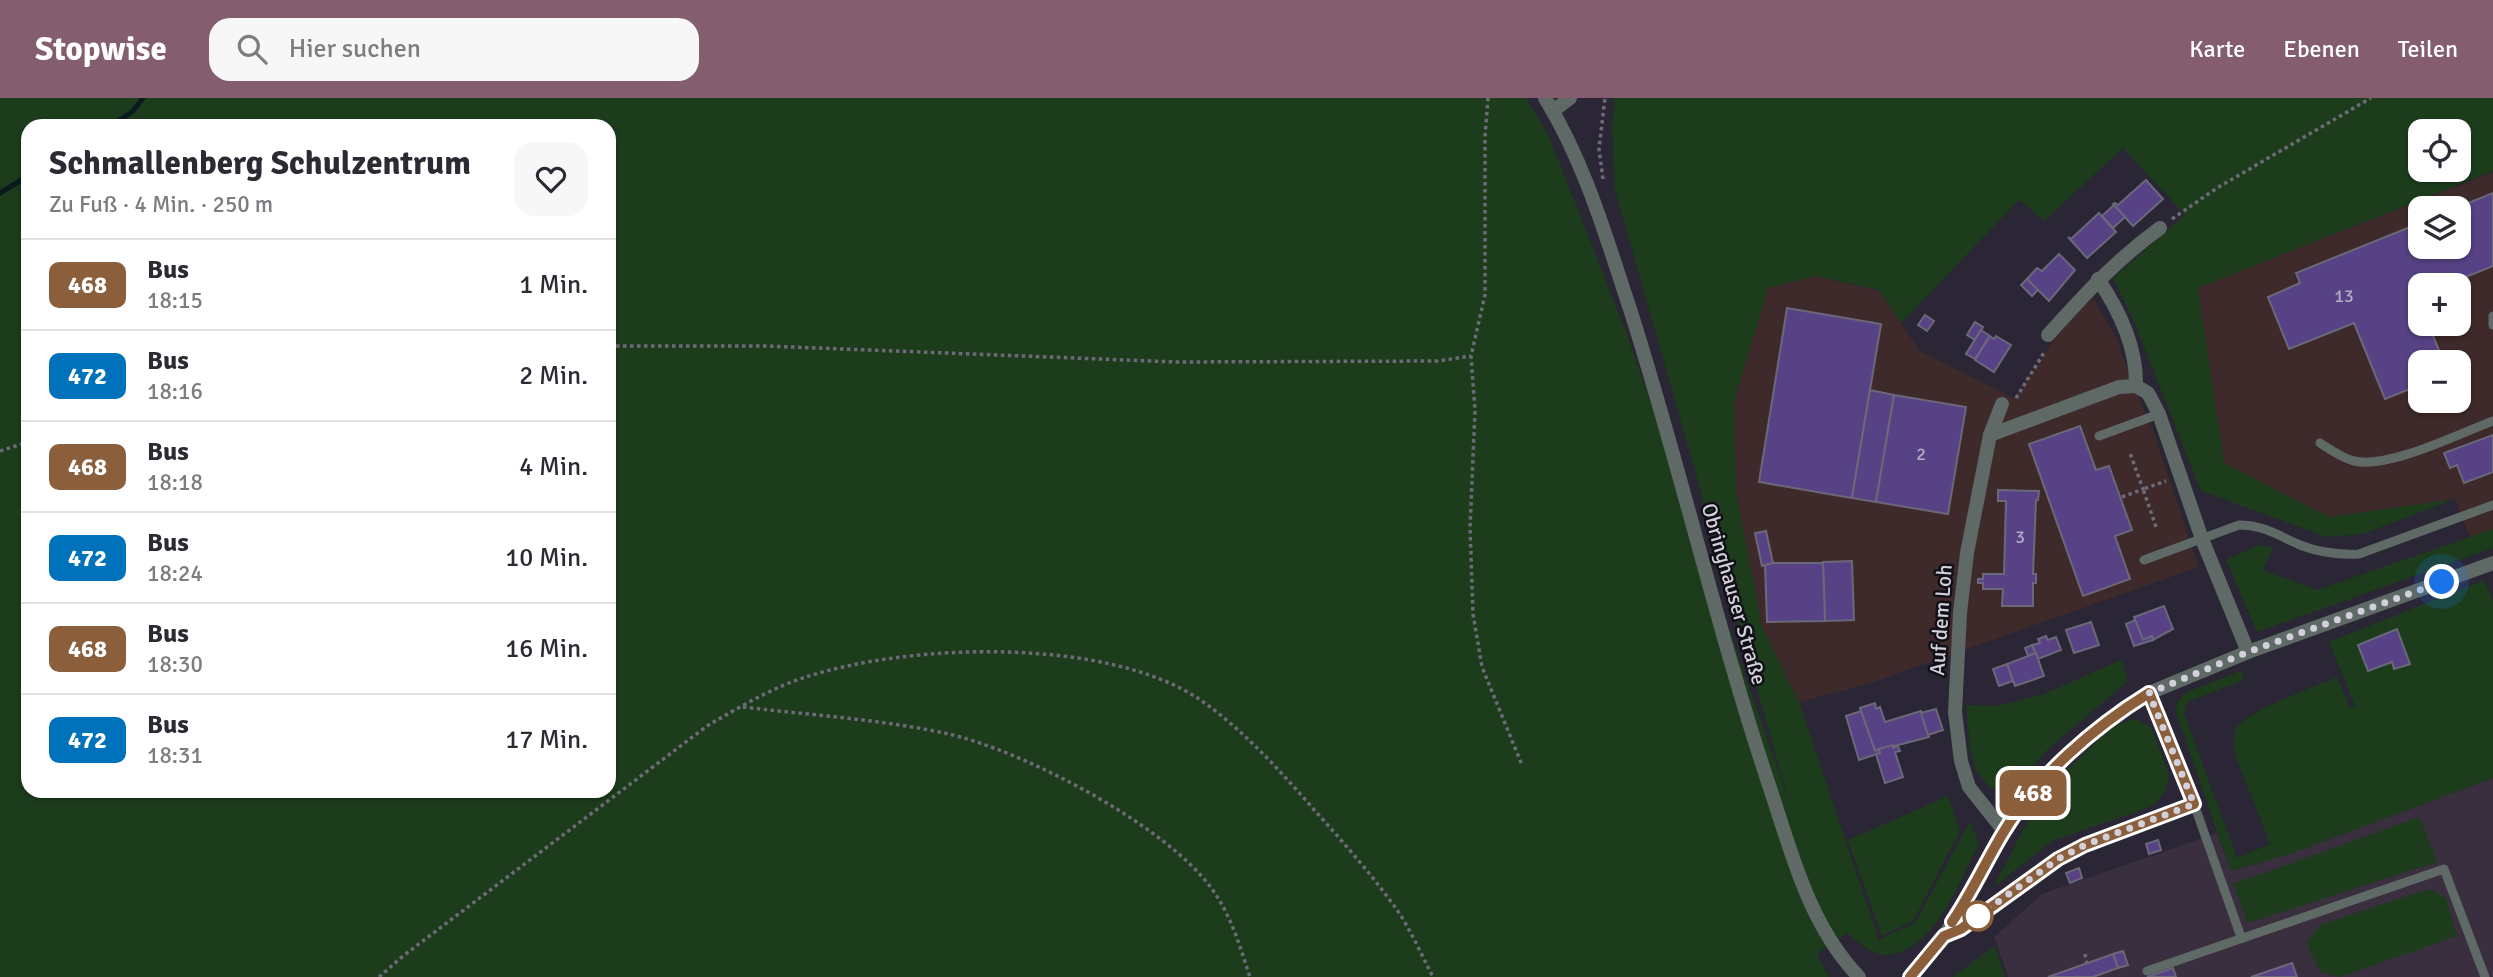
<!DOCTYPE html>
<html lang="de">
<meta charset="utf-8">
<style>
:root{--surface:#fff;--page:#f7f7f7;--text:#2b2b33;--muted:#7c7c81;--line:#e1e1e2;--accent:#845d6e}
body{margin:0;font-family:Signika,sans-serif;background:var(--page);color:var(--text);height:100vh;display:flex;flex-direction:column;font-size:26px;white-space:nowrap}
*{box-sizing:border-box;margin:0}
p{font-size:23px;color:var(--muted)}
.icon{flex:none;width:38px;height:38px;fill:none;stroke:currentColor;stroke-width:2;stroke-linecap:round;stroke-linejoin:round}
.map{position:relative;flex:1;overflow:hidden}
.panel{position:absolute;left:21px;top:21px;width:595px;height:679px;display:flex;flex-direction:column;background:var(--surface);border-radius:21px;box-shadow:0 2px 5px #0004}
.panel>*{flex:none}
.badge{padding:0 14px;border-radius:10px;font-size:24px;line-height:46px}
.fabs{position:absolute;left:2408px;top:21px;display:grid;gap:14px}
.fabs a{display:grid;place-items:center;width:63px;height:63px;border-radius:14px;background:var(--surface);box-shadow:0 2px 5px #0004;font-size:35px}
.you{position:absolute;width:35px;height:35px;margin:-18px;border:5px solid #fff;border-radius:50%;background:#1a73e8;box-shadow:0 0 0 10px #1a73e833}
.map>.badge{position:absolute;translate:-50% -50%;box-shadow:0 0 0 4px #fff}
.round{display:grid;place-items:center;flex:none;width:74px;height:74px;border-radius:21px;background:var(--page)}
.summary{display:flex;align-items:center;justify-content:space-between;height:119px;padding:0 28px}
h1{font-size:33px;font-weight:700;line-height:52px}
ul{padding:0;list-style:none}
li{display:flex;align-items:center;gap:21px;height:91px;padding:0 28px;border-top:2px solid var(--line)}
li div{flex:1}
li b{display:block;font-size:26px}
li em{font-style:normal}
li .badge{min-width:77px;font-weight:700;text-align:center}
header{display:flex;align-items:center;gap:42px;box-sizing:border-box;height:98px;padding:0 35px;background:var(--accent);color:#fff}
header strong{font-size:33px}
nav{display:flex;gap:38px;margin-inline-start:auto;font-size:24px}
.search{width:490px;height:63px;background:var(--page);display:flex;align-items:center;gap:18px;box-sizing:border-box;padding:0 24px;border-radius:21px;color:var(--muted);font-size:26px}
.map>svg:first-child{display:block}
</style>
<header>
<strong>Stopwise</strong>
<div class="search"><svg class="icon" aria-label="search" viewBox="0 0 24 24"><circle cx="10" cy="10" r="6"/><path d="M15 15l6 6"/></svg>Hier suchen</div>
<nav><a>Karte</a><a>Ebenen</a><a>Teilen</a></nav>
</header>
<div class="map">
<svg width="2493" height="879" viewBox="0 0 2493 879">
<rect width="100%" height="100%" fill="#2a2635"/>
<g fill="#3e2a2a" fill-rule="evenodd">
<path d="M2493,74V431L2470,439L2455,401L2329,419L2224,365L2197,190ZM2420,110H2459V149H2420ZM2420,187H2459V226H2420ZM2420,264H2459V303H2420Z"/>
<path d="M1816,178L1879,193L1920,253L2014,300L2063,229L2093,200L2117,241L2131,282L2153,332L2199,469L1871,585L1799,604L1762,529L1736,393L1734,304L1768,190Z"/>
</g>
<path fill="#392f3e" d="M2493,680V879H2008L1994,839L2042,796L2217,735L2231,773L2292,755Z"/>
<g fill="#1c3c1c" fill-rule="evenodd">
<path d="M0,0H1526L1549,38L1626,234L1790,707L1615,92L1612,30L1615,0H2493V73L2198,190L2224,365L2329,419L2455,401L2363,436L2327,439L2201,393L2131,216L2113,180L2185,117L2123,50L2044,123L2019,102L1901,225L1879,192L1816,178L1768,190L1734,304L1736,393L1762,529L1799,604L1879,842L1915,825L1970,723L1979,746C1960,782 1933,858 1884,857C1870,856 1857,843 1847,835L1817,856L1829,879H0ZM28,28H609V693H28ZM2420,33H2459V72H2420Z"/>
<path d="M2493,431V450L2257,534L2226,462L2259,447L2273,450L2263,472L2317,492Z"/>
<path d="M2484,482L2493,503V680L2292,755L2231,773L2176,615L2177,604L2187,594L2241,573L2244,582L2187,604L2184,615L2237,760L2270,746L2234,654C2233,644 2232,636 2238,628C2250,612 2316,588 2337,579L2350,610L2355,608L2329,544Z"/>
<path d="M2121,562L2128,583L2048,651L2012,692L2000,694L1989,689L1976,672L1970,651L1966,607L1998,608L2044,596Z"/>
<path d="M2136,621L2151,629L2169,676L2166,692L2155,707L2052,743L1993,790L2024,730L2065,674L2115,626Z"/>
<path d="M1948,698L1960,733L1913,823L1882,838L1848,742Z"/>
<path d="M2419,719L2437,764L2248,825L2233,786Z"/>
<path d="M2429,791L2446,800L2457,838L2340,879L2320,874L2307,845L2320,827Z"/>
<path d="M1995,848L2005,879H1952Z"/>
</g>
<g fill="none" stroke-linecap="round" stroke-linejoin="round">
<g stroke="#0b1b1d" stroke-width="5">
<path d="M110,28L132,14L143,0"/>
<path d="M0,95L28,78"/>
</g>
</g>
<g fill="#564285" stroke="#6b6879" stroke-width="2">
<path d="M2146,82L2163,101L2133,128L2113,106L2115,105L2118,107Z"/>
<path d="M2493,95V168L2446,187H2420V198L2417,199L2420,206V226H2428L2444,264H2420V287L2385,301L2354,225L2289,251L2268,199L2300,185L2296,175L2420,125V149H2459V110H2456Z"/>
<path d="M2114,107L2125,119L2113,130L2102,118Z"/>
<path d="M2099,115L2116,134L2087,160L2068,139L2071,141Z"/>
<path d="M2059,156L2075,172L2049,203L2027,181L2037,170L2042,173Z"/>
<path d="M2027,181L2038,192L2032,198L2021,187Z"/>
<path d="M1787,210L1881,226L1852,400L1759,384Z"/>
<path d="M1925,217L1934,223L1927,233L1918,227Z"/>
<path d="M1975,224L1983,229L1975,242L1967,237Z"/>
<path d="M1981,232L1990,238L1975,261L1966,256Z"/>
<path d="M1990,238L1994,241L1996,238L2011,247L1994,274L1975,262Z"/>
<path d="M1870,292L1894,297L1876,404L1852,400Z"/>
<path d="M1894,297L1966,309L1948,416L1876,404Z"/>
<path d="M2080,328L2096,372L2109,368L2132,432L2115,438L2130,481L2083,498L2029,346Z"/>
<path d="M2493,337V374L2464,385L2457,367L2450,370L2444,355Z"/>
<path d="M1998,392L2039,393L2038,402H2036L2033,476H2036V485H2033V508H2002L2003,491H1983V485H1978V481H1983V476H2004L2006,403H1998Z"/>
<path d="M1766,433L1773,465L1762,468L1755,435Z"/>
<path d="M1852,463L1854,522L1825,523L1823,464Z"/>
<path d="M1773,465H1823L1825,523L1767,524L1765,467Z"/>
<path d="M2164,508L2173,531L2153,542L2152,538L2143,542L2134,519Z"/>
<path d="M2135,522L2143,542L2152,538L2153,542L2134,548L2126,526Z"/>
<path d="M2091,524L2099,547L2074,555L2066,532Z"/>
<path d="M2397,531L2410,566L2394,571L2392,564L2368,573L2358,547Z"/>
<path d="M2046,538L2048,542L2056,539L2061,552L2038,561L2032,547L2040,545L2038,541Z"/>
<path d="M2032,547L2035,555L2028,558L2025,550Z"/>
<path d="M2036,555L2044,578L2015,588L2007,566Z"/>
<path d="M2007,566L2013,583L1999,588L1993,571Z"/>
<path d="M1875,605L1876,611L1880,609L1885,624L1921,613L1929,639L1875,653L1860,610Z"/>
<path d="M1936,611L1943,632L1928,637L1921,615Z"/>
<path d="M1861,613L1875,653L1879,651L1880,655L1859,662L1846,618Z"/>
<path d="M1893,647V650L1898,648L1900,653L1895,654L1903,679L1885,685L1876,656L1880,655L1879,651Z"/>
<path d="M2158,742L2161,752L2149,756L2146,746Z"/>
<path d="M2079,770L2082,780L2070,785L2066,775Z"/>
<path d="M2123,853L2128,867L2118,870L2113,856Z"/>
<path d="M2113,856L2118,870L2093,879H2048Z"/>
<path d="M2292,865L2297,879H2251Z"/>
<path d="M2173,870L2176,879H2147Z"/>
</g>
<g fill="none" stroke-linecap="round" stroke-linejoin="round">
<g stroke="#6e6b78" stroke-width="3.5" stroke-dasharray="3.5 3.5" stroke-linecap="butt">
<path d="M1488,0L1485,39V197L1471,258L1475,312L1470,430L1473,516L1482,569L1522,667"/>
<path d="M1603,81L1599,51L1605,0"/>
<path d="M2172,121L2217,90L2371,0"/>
<path d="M609,248H766L1177,264L1438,263L1471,258"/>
<path d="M2016,300L2045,253"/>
<path d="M0,353L28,344"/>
<path d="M2122,399L2143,391L2130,355"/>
<path d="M2156,429L2143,391L2166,383"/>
<path d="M743,609C809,617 878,621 944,635C1021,651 1166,727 1212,791C1231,817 1240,849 1250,879"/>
<path d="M2085,856L2087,866"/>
<path d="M379,879L403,858L707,628C738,610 771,590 806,579C910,545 1106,539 1199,601C1244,632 1281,674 1317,715C1344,745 1371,776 1395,809C1410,830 1421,856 1433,879"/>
</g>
<g stroke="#5f6966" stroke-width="9">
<path d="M2493,218V227"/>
<path d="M2099,338L2159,316"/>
<path d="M2320,345C2331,352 2341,360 2354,363C2389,371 2458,336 2493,323"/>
<path d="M2144,462L2239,427C2264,427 2279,438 2300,447C2320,455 2338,457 2359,456L2493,407"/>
<path d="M2149,595L2194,706L2241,839"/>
<path d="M1945,837L1961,831L2058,761L2085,747L2194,706"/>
<path d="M2147,873L2444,771L2485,879"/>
</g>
<g stroke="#5f6966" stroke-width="14">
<path d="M1553,13L1570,0"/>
<path d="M2098,181C2119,212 2137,250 2136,288L2148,295L2159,316L2202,441L2248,554"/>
<path d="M2048,237C2084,197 2116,162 2160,130"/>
<path d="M2002,306L1990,337L1967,455L1960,515L1955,614L1961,663L1969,689L2004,733"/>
<path d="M1990,337L2119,289L2136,288"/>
<path d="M1910,879L1944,838L1961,811L2004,733L2036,692L2060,664L2121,612L2149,595L2248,554L2493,465"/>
</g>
<path stroke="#5f6966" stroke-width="14" d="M1545,0C1585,65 1606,139 1630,211C1680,367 1716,528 1768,684C1791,752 1808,826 1859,879"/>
</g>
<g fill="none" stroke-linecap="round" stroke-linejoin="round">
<defs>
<path id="line" d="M1910,879L1944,838L1961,831L2058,761L2085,747L2194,706L2149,595C2094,629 2036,679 2003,735C1985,765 1971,796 1952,824"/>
</defs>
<use href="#line" stroke="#fff" stroke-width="16"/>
<use href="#line" stroke="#8b5e3c" stroke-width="10"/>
<path stroke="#d2d0da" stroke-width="7" stroke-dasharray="0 12.6" d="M1978,818L2058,761L2085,747L2194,706L2149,595L2248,554L2442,484"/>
</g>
<circle fill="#fff" stroke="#8b5e3c" stroke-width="3.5" cx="1978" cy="818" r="14"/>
<g text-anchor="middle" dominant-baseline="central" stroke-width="5" stroke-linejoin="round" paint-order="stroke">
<g font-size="18" fill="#b3acc5">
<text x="2344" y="198">13</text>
<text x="1921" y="356">2</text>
<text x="2020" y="439">3</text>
</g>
<g font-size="21" fill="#d2d0da" stroke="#121017">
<text transform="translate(1734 496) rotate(74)">Obringhauser Straße</text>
<text transform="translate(1941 522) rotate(-86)">Auf dem Loh</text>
</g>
</g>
</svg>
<div class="fabs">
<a><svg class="icon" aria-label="locate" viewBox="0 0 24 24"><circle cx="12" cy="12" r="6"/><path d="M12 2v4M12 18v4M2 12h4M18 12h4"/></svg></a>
<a><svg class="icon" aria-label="layers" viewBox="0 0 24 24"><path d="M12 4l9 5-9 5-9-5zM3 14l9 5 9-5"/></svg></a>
<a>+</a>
<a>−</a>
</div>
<div class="you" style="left:2442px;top:484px"></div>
<b class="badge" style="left:2033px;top:695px;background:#8b5e3c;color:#fff">468</b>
<section class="panel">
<div class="summary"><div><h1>Schmallenberg Schulzentrum</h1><p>Zu Fuß · 4 Min. · 250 m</p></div><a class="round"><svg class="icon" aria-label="heart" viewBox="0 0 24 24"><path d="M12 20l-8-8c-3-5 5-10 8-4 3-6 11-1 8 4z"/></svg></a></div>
<ul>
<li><span class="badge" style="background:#8b5e3c;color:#fff">468</span><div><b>Bus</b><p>18:15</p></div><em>1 Min.</em></li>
<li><span class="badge" style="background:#0072bc;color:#fff">472</span><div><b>Bus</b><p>18:16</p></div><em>2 Min.</em></li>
<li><span class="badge" style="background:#8b5e3c;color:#fff">468</span><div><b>Bus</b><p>18:18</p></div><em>4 Min.</em></li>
<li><span class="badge" style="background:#0072bc;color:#fff">472</span><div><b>Bus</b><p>18:24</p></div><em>10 Min.</em></li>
<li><span class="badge" style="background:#8b5e3c;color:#fff">468</span><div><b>Bus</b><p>18:30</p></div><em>16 Min.</em></li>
<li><span class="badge" style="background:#0072bc;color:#fff">472</span><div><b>Bus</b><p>18:31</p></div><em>17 Min.</em></li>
</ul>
</section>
</div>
